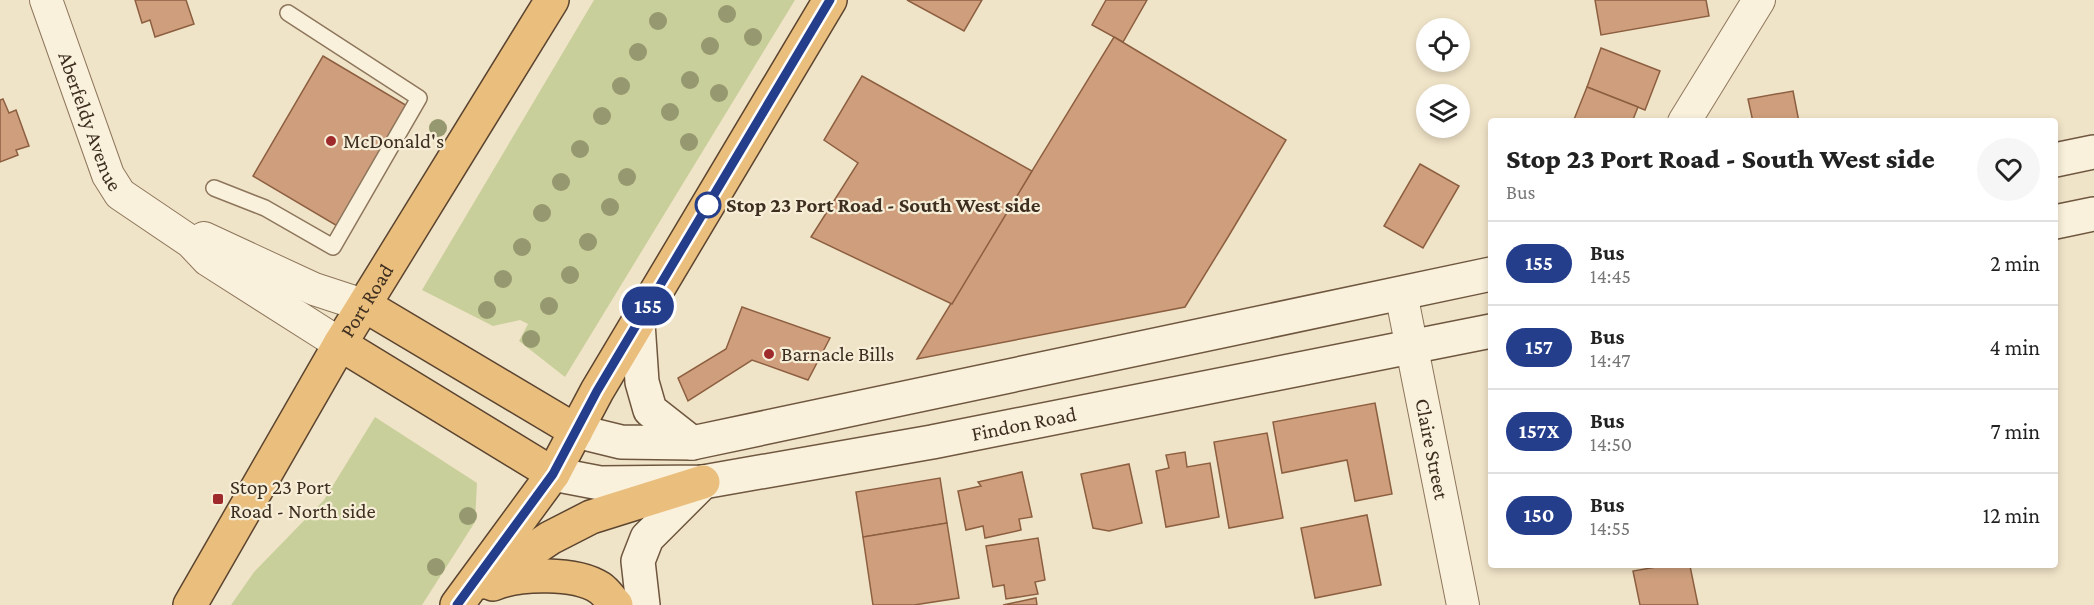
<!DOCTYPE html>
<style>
:root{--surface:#fff;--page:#f6f6f6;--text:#222;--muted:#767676;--line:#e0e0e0}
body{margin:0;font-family:"Crimson Pro",serif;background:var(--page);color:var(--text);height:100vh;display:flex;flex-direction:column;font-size:22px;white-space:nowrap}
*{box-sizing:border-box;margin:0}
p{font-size:20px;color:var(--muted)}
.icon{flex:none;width:33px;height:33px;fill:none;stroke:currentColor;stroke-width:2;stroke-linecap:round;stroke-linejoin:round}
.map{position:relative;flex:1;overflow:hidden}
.panel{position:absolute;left:1488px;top:118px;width:570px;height:450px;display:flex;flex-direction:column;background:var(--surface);border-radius:6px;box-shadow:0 3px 9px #0003}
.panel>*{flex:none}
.badge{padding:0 12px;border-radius:20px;font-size:21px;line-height:39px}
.tools{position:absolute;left:1416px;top:18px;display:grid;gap:12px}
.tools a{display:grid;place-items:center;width:54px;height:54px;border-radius:50%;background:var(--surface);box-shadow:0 3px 9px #0003;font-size:30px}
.map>.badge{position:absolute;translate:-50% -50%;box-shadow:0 0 0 3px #fff}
.round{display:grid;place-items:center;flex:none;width:63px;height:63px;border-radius:32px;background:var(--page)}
.headline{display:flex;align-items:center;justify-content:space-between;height:102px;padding:0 18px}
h1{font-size:28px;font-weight:800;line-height:45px}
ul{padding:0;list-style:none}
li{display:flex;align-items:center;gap:18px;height:84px;padding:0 18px;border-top:2px solid var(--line)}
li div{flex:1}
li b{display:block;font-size:22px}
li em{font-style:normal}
li .badge{min-width:66px;font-weight:700;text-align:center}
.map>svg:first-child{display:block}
</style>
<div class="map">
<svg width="2094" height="605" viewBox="0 0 2094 605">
<rect width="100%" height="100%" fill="#f0e4c8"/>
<g fill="#c9cf9b">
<path d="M594,0H795L565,377L519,341L528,324L520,320L493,326L422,290Z"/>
<path d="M375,417L477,483L475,522L422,605H231L254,572L324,500Z"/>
</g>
<g fill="#cf9f7d" stroke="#8d5f41" stroke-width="1.5">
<path d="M135,0H186L194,24L155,37L150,20L142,23Z"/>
<path d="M907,0H982L964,31Z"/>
<path d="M1106,0H1147L1123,42L1092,25Z"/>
<path d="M1595,0H1706L1709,16L1601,35Z"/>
<path d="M1114,37L1286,140L1228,237L1185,307L917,359Z"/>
<path d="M1601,48L1660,71L1645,110L1587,87Z"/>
<path d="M323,56L409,107L339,227L253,176Z"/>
<path d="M862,76L1032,171L952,304L811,237L858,163L824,140Z"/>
<path d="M1587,87L1638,107L1632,122H1573Z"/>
<path d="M1793,91L1799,122H1753L1748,99Z"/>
<path d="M3,99L9,113L16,110L29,146L16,150L18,155L0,162V100Z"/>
<path d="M1420,164L1459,186L1423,248L1384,226Z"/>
<path d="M742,307L830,338L808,380L752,360L688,401L678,378L726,349Z"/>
<path d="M1375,403L1392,494L1355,501L1347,460L1282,473L1273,422Z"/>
<path d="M1267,433L1283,518L1229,528L1214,442Z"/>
<path d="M1185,452L1187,467L1210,463L1219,517L1166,527L1156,471L1169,468L1166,455Z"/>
<path d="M1129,464L1142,523L1109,531L1093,528L1081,474Z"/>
<path d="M1022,472L1032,517L1019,519L1021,530L985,538L983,526L966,530L958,491L981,486L978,482Z"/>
<path d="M940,478L947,523L863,537L856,492Z"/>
<path d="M1367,515L1381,585L1315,598L1301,528Z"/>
<path d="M947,523L959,598L914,605H873L863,537Z"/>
<path d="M1038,538L1045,580L1035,582L1038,594L1006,599L1004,585L993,587L986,546Z"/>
<path d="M1662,566H1690L1698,605H1640L1633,571Z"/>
<path d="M1036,598L1037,605H1003Z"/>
</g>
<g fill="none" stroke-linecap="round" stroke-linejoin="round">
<defs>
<path id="service" d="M214,188L265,208L333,247L419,98L288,13"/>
<g id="minor">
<path id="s1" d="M46,0L108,175L120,194L191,242L208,260L340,344"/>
<path d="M1684,122L1759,0"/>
<path d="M204,238L314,289L366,306"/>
<path id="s2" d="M1401,293L1463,605"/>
</g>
<g id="secondary">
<path d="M2055,160L2094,152"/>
<path d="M2055,222L2094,214"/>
<path d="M638,323L642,382L650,410L692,443"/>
<path d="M576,431L621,442L692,443L1491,274"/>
<path id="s3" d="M553,474L600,483L703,482L932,442L1491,331"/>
<path d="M643,605L638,561L647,538L703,482"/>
</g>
<g id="trunk">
<path d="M366,306L576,431"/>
<path d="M340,344L553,474"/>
<path d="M485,582L550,538L591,517L703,482"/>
<path d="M493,584C519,573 576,572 600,588C606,592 611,600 616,605"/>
<path id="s4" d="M190,605L340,344L552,0"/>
<path d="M457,605L553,474L597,391L830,0"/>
</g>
</defs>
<use href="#service" stroke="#8d765c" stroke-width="18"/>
<use href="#minor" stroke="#8d765c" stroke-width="34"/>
<use href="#secondary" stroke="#6f573f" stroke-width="36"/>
<use href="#trunk" stroke="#5b4430" stroke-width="36"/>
<use href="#service" stroke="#faf1dc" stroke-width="15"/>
<use href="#minor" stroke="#faf1dc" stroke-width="32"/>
<use href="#secondary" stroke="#faf1dc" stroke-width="33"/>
<use href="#trunk" stroke="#eabe7c" stroke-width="33"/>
</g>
<g fill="#96986f">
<circle cx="727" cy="14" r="9"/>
<circle cx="658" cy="21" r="9"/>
<circle cx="753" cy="37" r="9"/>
<circle cx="710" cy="46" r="9"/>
<circle cx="638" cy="52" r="9"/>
<circle cx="690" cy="80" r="9"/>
<circle cx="621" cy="86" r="9"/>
<circle cx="719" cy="93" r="9"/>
<circle cx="670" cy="112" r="9"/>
<circle cx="602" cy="116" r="9"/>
<circle cx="438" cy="128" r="9"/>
<circle cx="689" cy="142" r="9"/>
<circle cx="580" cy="149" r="9"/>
<circle cx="627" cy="177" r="9"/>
<circle cx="561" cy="182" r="9"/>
<circle cx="610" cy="207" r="9"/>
<circle cx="542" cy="213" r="9"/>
<circle cx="588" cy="242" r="9"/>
<circle cx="522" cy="247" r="9"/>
<circle cx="570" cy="275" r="9"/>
<circle cx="503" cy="279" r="9"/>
<circle cx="549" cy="306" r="9"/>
<circle cx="487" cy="310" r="9"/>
<circle cx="531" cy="339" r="9"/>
<circle cx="468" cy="516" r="9"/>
<circle cx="436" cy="567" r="9"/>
</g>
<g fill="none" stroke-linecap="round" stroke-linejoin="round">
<defs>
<path id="line" d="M457,605L553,474L597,391L830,0"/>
</defs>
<use href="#line" stroke="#fff" stroke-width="14"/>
<use href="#line" stroke="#243e8c" stroke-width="9"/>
</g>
<g fill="#9e2a2b" stroke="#f7eed8" stroke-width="2">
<circle cx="331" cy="141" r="6"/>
<circle cx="769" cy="354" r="6"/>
<rect x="212" y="493" width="12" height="12" rx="3"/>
</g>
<circle fill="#fff" stroke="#243e8c" stroke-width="3" cx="708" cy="205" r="12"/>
<g text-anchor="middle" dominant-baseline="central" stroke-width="4.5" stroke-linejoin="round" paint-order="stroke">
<g font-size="21" fill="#3d2e20" stroke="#f7eed8">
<text stroke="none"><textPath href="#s1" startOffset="129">Aberfeldy Avenue</textPath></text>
<text stroke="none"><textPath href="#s4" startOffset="352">Port Road</textPath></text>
<text stroke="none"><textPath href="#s3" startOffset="477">Findon Road</textPath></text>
<text stroke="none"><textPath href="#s2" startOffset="159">Claire Street</textPath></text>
</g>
<g font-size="21" fill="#3d2e20" stroke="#f7eed8" text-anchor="start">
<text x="343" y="141">McDonald's</text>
<text x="781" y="354">Barnacle Bills</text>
<text x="230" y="487">Stop 23 Port<tspan x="230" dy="24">Road - North side</tspan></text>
</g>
<g font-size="21" font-weight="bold" fill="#3d2e20" stroke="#f7eed8" text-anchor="start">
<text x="726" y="205">Stop 23 Port Road - South West side</text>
</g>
</g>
</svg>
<div class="tools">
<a><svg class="icon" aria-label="locate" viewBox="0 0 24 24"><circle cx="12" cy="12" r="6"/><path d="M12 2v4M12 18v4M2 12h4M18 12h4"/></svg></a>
<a><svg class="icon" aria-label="layers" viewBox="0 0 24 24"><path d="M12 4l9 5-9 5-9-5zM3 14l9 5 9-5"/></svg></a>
</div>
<b class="badge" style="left:648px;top:306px;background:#243e8c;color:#fff">155</b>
<section class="panel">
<div class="headline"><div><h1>Stop 23 Port Road - South West side</h1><p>Bus</p></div><a class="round"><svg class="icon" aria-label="heart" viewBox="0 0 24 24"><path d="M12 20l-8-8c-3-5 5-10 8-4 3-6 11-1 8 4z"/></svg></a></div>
<ul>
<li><span class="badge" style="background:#243e8c;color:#fff">155</span><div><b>Bus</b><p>14:45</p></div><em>2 min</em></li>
<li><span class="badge" style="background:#243e8c;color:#fff">157</span><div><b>Bus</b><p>14:47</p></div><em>4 min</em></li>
<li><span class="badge" style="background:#243e8c;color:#fff">157X</span><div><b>Bus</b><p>14:50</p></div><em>7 min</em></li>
<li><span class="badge" style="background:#243e8c;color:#fff">150</span><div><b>Bus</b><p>14:55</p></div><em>12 min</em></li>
</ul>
</section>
</div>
